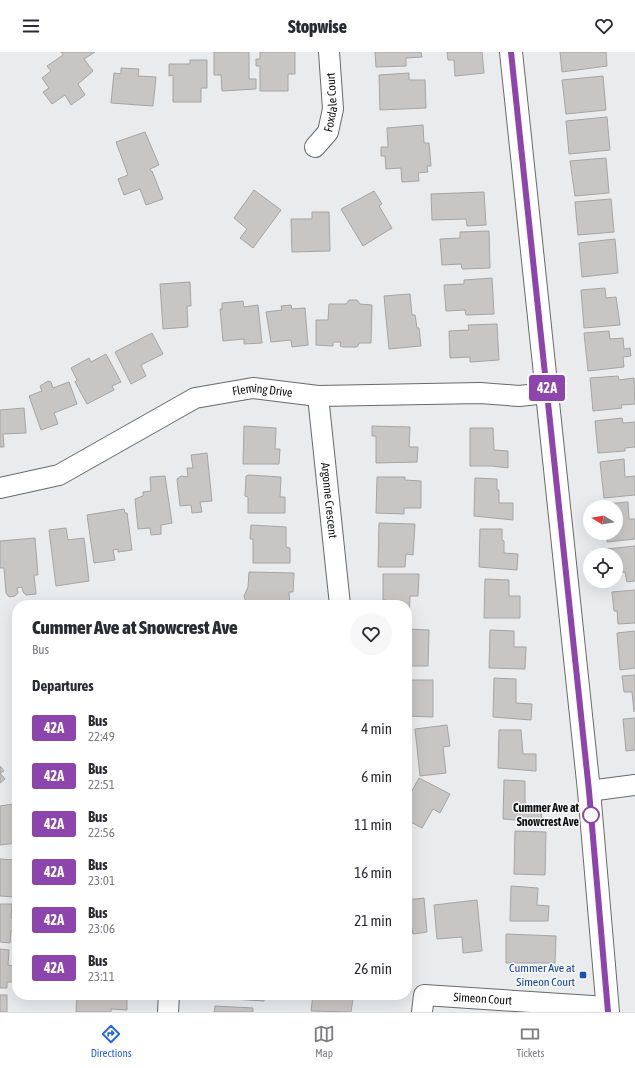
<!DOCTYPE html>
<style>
:root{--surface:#fff;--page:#f7f7f7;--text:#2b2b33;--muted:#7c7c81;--line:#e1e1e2;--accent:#2563eb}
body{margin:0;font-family:"Asap Condensed",sans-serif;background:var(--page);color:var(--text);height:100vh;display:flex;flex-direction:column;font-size:15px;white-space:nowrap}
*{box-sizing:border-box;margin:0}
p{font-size:13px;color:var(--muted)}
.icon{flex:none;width:22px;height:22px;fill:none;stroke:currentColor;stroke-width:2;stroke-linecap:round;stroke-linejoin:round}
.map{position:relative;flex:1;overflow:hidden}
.drawer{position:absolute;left:12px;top:548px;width:400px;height:400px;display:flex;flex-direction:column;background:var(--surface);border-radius:16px;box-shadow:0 4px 16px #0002}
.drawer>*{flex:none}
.badge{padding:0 8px;border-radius:3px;font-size:14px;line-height:26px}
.needle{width:26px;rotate:281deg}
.buttons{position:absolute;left:583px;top:448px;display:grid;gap:8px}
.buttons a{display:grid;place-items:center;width:40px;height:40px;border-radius:50%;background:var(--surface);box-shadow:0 4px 16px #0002;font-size:20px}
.map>.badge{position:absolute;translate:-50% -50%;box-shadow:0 0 0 2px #fff}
h2{padding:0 20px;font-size:15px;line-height:36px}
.round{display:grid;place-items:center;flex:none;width:42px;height:42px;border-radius:21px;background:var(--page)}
.overview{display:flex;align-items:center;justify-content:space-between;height:68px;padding:0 20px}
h1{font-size:19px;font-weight:800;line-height:30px}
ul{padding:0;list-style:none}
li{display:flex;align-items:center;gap:12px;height:48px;padding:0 20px}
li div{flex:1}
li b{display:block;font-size:15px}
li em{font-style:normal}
li .badge{min-width:44px;font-weight:700;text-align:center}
header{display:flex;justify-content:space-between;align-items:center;height:52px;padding:0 20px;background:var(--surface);font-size:18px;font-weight:800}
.menu{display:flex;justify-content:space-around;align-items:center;height:56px;border-top:1px solid var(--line);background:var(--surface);font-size:11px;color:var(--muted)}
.menu a{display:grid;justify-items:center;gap:2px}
.menu .selected{color:var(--accent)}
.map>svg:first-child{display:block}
</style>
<header><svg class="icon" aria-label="menu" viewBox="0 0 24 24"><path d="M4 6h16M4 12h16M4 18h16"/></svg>Stopwise<svg class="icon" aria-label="heart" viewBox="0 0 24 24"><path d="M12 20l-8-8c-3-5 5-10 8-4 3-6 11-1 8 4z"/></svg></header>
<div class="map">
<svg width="635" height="960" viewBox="0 0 635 960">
<rect width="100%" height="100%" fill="#e9ebed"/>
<g fill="#c8c5c5" stroke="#a7a4a4">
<path d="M61,0H95L84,7L93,19L78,32L85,43L71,53L65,43L52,52L43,40L49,36L42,26L51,19L47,14L63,3Z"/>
<path d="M214,0H249V27H256V37L222,39L221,23H214Z"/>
<path d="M260,0H295V22H288V39H260V14H256V7H260Z"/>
<path d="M375,0H421L422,5L406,6V14L376,15Z"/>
<path d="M447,0H482L484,21L455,24L454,8H448Z"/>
<path d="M560,0H606L607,14L562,20Z"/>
<path d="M190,8H207V36H201V50H173V23L169,24V12H190Z"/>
<path d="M121,16L139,17L138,24L156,25L153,54L111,51L114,21L121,22Z"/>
<path d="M409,21V28H425L426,56L380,58L379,23Z"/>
<path d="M603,24L606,58L566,62L562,28Z"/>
<path d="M607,65L610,98L569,102L566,69Z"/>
<path d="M423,73L424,91H429L431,114H427L428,120L418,121L419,129L402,130L401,116L386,117L385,104H381V95H388L387,76Z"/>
<path d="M145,80L159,113L150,117L151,119H152L163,147L146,153L140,137L124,143L118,127L128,123L116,90Z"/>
<path d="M606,106L609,141L575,144L570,109Z"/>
<path d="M254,138L281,158L253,196L240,186L247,177L234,166Z"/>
<path d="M374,139L382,152L379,154L392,176L363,194L341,157Z"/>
<path d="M484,140L486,173L467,174L466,167L432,168L431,142Z"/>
<path d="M611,147L614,180L578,183L575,150Z"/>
<path d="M312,160H329L330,199L292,200L291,167H312Z"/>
<path d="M489,179L490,216L462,217L461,212L442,213L440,187L460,186V180Z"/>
<path d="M615,187L618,221L582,225L579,191Z"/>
<path d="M492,226L494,262L466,263L465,258L446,259L444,233L464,232V228Z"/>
<path d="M190,230L191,254H187L188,275L163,277L160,232Z"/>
<path d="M605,236L606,246L616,245L620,273L584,276L581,238Z"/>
<path d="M410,242L412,263H415L417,276H419L421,294L389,297L384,244Z"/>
<path d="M349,248H357L360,252L372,253L371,291H359L358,294L356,295H343L340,294L341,290H333V294L316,293V268H328L329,252H346Z"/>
<path d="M243,249L244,255L258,253L262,291L244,292V287L223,289L220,257H222V251Z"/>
<path d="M291,253L292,257L305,256L308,293L292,295L291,288L271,290L266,260L282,258L281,254Z"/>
<path d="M497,272L499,308L470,310V305L450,306L449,279L469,278L468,273Z"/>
<path d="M609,279L610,287L623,286L624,297L630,296L631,304L623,305L624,315L588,319L584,281Z"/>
<path d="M152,281L163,302L141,313L146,324L131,332L115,300Z"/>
<path d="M106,302L121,330L112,334L114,338L87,352L75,330L77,328L71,316L89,306L91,310Z"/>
<path d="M618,324L619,328L634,326L635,352L621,353L622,356L593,359L590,326Z"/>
<path d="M48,329L51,330L53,336L69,330L77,352L54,361L58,372L41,378L29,344L42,339L40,334Z"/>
<path d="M24,356L26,381L3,382L4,395H0V358Z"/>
<path d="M622,366L623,371L635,370V395L625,396V399L598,401L595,369Z"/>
<path d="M244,374L276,376L275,397H280L279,412H243Z"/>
<path d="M372,374L410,375L409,395H418L417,410L376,411V384H372Z"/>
<path d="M470,376H493L494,398L508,399V416L492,414H470Z"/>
<path d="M207,401L212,449L200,450L202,460L192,461L191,453L180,454L177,427L181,424L188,425L187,416H193L191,403Z"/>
<path d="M624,407L625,425L635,424V443L604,446L600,410Z"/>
<path d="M249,423L281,425L280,445H285V461H248V445L245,444L246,424Z"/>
<path d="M165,424L172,471L161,473V482L151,483L150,476L138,477L135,447L143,444V440L151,439L150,425Z"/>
<path d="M377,425H405V428L421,429V456H404V462L376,461Z"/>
<path d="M475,426L497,427V438H499V451H513V468L474,464Z"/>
<path d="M628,450L629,467H635V487L607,490V481H616V455H604V452Z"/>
<path d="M124,457L125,461H127L132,498L118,500V497L113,498L115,508L94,511L87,463Z"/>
<path d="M379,471L415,472L413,503L406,502L405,515H378Z"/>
<path d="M251,473L286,475V495L290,496V511H253V487H250Z"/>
<path d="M66,476L68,488L84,486L89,529L56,534L49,478Z"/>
<path d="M480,477H502V488L504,489V501L518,502L517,518L479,515Z"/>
<path d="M35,486L38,523H34L36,542L26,543L23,540L22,535L17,536L18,541L15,544L9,545L6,541L4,516H0V489Z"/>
<path d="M635,494V529L627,530L625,520L616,521V503H608L607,497Z"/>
<path d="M249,520L294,521L293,540H289L290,553H247L244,544L248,535Z"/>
<path d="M383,522H419L418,544H410L409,566H407V553H386V548H383Z"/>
<path d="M485,527L509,528V544H520V566H484Z"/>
<path d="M635,538V571L618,572L617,559H614L612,540Z"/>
<path d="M407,577L429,578L428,614H407Z"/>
<path d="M490,578L514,579V595H526L525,617L489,616Z"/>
<path d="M635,579V616L620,618L617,581Z"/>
<path d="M635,623V659L634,660L632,640H624L622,624Z"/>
<path d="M494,626L516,627V651L532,652L531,668L493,665Z"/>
<path d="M407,628H433V665L407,664Z"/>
<path d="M635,666V698L626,699L623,667Z"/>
<path d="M447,673L450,694L443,695L446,721L420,724L415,677Z"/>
<path d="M499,678H521L523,702H536V719L498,716Z"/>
<path d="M0,714L4,719L0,721L5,727L0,731Z"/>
<path d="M419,726L450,742L440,761L433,757L422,776L407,768V748Z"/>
<path d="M504,728L525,729V753H542L541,770L503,767Z"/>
<path d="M13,752L17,765V791L0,793V754Z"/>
<path d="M515,779L546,780L545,823L514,822Z"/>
<path d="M0,807L16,808L17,837H15L14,845L0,844Z"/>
<path d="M511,834L538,836L537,853L549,854L548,869H510Z"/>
<path d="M424,846L427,880L413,882L412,876H407V848Z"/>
<path d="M477,848L482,899L463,901L462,885L437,887L434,853Z"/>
<path d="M0,852H12L11,866H16L15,879H11L10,891L0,890Z"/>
<path d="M506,882L556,884L555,911H506Z"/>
<path d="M0,897L9,898L8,913L14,914L13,930H7V936H0Z"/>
<rect x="0" y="943" width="7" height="17"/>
<path d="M77,943H127V958L111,957V960H76Z"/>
<path d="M215,943H264V949L215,946Z"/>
<path d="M313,943H342V945L353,947L351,960L311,959Z"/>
<path d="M215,954L253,956V960H214Z"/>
</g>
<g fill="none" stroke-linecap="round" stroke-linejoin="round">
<defs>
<g id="street">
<path id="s1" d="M315,95L328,80L333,57L329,0"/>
<path id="s2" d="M318,344L340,553"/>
<path id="s3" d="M0,436L59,423L195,346L253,336L318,344L480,341L519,344L547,341"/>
<path d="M589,739L635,733"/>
<path d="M168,960L169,943"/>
<path id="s4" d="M422,960L424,943L607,955"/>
</g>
<path id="secondary" d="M511,0L589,739L608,960"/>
</defs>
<use href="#street" stroke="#68696b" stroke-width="22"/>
<use href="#secondary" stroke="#68696b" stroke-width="24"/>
<use href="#street" stroke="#fff" stroke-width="20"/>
<use href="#secondary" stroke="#fff" stroke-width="22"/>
</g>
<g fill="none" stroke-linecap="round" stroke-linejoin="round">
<defs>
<path id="line" d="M511,0L589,739L608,960"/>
</defs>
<use href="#line" stroke="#fff" stroke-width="9"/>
<use href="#line" stroke="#8e44ad" stroke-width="6"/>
</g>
<circle fill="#fff" stroke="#8e44ad" stroke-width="2" cx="591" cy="763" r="8"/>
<rect fill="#1a4fb4" stroke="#f7f8fa" stroke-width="1.5" x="579" y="919" width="8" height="8" rx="2"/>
<g text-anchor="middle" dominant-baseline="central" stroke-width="3" stroke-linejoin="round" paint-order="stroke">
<g font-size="12" fill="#0f1010" stroke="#f7f8fa">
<text stroke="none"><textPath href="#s1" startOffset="50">Foxdale Court</textPath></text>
<text stroke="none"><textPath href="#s3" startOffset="285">Fleming Drive</textPath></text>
<text stroke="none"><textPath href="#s2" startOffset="105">Argonne Crescent</textPath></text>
<text stroke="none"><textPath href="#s4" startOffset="76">Simeon Court</textPath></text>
</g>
<g font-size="12" font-weight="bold" fill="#0f1010" stroke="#f7f8fa" text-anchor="end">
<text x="579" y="756">Cummer Ave at<tspan x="579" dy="14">Snowcrest Ave</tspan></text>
</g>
<g font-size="12" fill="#164399" stroke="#f7f8fa" text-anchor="end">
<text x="575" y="916">Cummer Ave at<tspan x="575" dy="14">Simeon Court</tspan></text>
</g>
</g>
</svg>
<div class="buttons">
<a><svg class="needle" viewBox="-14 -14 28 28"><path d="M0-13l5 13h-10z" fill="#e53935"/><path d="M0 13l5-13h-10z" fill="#7c7c81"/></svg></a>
<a><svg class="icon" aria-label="locate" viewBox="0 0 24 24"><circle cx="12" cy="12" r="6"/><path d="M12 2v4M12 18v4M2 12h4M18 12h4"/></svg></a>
</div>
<b class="badge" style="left:547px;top:336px;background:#8e44ad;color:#fff">42A</b>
<section class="drawer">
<div class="overview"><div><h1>Cummer Ave at Snowcrest Ave</h1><p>Bus</p></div><a class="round"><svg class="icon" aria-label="heart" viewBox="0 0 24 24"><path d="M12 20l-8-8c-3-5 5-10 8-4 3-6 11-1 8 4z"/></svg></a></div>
<h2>Departures</h2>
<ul>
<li><span class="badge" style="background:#8e44ad;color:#fff">42A</span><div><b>Bus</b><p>22:49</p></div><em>4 min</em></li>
<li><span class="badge" style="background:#8e44ad;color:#fff">42A</span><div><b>Bus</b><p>22:51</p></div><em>6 min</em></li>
<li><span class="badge" style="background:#8e44ad;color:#fff">42A</span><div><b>Bus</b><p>22:56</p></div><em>11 min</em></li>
<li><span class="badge" style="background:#8e44ad;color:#fff">42A</span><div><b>Bus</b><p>23:01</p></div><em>16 min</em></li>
<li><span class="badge" style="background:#8e44ad;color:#fff">42A</span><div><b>Bus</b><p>23:06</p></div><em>21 min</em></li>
<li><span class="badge" style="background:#8e44ad;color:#fff">42A</span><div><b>Bus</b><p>23:11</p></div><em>26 min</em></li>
</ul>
</section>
</div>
<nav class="menu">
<a class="selected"><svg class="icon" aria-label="directions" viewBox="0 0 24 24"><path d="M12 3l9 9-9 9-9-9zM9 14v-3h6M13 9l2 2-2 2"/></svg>Directions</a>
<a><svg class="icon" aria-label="map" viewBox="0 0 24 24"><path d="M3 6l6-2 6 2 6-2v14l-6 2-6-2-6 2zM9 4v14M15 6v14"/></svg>Map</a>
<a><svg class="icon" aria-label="tickets" viewBox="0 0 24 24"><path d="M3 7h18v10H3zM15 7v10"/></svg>Tickets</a>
</nav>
